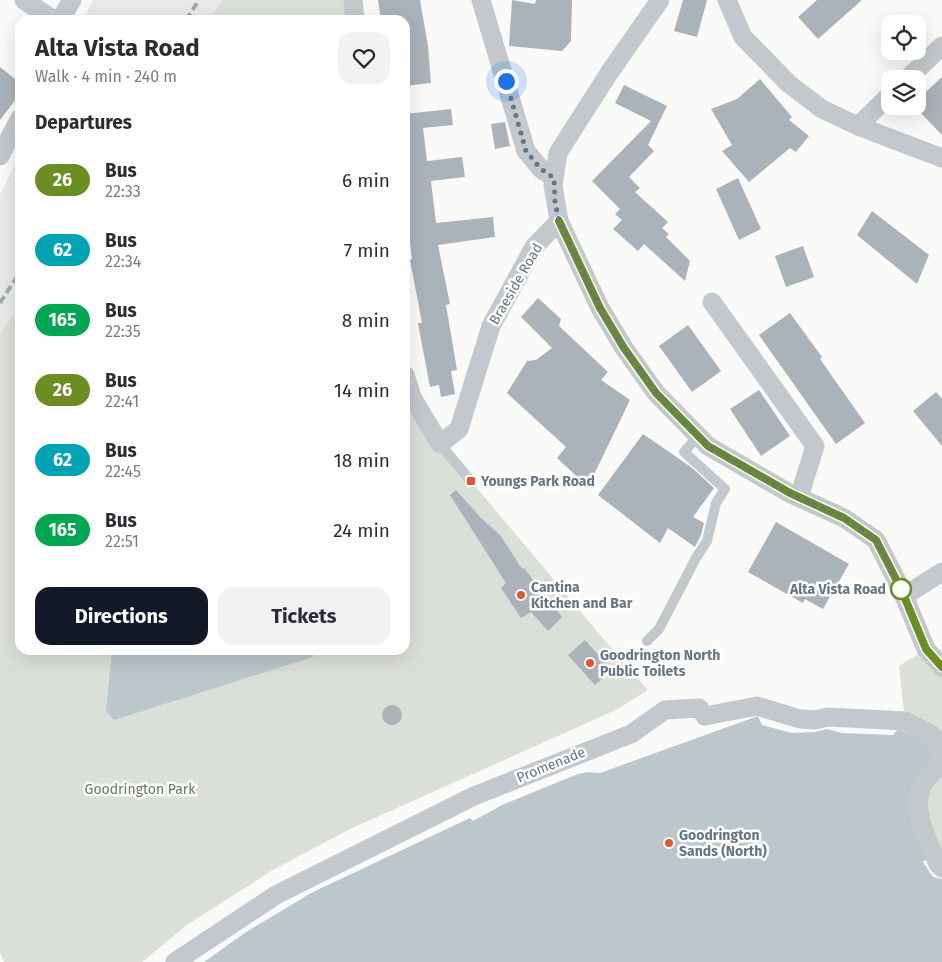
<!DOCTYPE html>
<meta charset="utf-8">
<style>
:root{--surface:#fff;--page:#f2f2f3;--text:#2b2b33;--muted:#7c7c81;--accent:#111827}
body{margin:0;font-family:"Fira Sans",sans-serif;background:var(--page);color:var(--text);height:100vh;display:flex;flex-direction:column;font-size:19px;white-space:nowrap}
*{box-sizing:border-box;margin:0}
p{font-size:16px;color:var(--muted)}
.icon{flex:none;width:28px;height:28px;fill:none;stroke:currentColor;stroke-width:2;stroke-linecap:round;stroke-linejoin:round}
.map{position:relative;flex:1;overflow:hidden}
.panel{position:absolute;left:15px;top:15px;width:395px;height:640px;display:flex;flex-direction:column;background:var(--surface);border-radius:15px;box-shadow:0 5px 20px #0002}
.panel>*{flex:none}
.badge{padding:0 10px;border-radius:16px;font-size:18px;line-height:32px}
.controls{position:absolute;left:881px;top:15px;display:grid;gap:10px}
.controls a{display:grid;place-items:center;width:45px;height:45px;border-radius:10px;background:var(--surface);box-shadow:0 5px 20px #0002;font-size:25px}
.you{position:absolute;width:25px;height:25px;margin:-12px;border:4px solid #fff;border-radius:50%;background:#1a73e8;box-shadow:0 0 0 8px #1a73e833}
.map>.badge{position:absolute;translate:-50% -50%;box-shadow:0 0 0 2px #fff}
h2{padding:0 20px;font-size:19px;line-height:45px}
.round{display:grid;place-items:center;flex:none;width:52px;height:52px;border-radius:15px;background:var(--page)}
.headline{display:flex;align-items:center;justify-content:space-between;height:85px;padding:0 20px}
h1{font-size:24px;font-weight:700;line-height:38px}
.primary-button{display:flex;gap:10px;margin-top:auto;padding:10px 20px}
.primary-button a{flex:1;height:58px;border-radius:15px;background:var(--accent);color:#fff;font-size:20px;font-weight:700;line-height:58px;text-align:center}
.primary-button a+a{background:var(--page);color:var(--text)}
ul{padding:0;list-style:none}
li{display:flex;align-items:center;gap:15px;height:70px;padding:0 20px}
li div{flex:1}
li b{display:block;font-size:19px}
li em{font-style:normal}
li .badge{min-width:55px;font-weight:700;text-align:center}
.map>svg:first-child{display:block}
</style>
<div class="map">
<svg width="942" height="962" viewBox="0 0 942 962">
<rect width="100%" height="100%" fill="#fafaf8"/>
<g fill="#e8e9e9">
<path d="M93,0H223L209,20H83Z"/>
<path d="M20,153V305L0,334V195Z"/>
</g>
<g fill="#dadfd7">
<path d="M223,0H353L355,20H209Z"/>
<path d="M20,305V650H405V375L440,444L601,636L648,690L616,710L350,829L271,871L187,925L142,962H4L0,952V334Z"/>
<path d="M926,649L942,667V751L905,721L899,666Z"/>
<path d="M942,758V868L921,788Z"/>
</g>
<g fill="#bbc7cb">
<path d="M112,650H316L313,657L114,720L106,711Z"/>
<path d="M758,716L762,725L791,733L814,732L827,729L842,733L893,735L898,729L928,742L937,757L920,781L929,858L923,862L933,877L942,879V962H204L246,932L313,892L470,818L473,821L504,804L578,774L588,772L600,773Z"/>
</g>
<g fill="#aab3b9">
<path d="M378,0H420L428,46L431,83L405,86V20H381Z"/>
<path d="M512,0L535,4L536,0H572L571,41L562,51L509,46Z"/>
<path d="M683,0H707L697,37L674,31Z"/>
<path d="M817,0H862L818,39L798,17Z"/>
<path d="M0,67L20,83V94L0,120Z"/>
<path d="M942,77V135L914,106H918V99Z"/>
<path d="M760,79L792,117L789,120L809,136L796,152L790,148L749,182L722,151L732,145L711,109L737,99Z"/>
<path d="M624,85L667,106L648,145L654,151L629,177L640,188L635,192L668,222L662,228L669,234L666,237L690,261L685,281L644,244L638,251L613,229L622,220L615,214L620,209L592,181L651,121L615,103Z"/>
<path d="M451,109L453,125L423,128L427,161L462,157L465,177L431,181L436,223L493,217L495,237L438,245L450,304L446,305L457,370L451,371L455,394L441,397L439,385L430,387L418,323H422L410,260L412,259L405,201V114Z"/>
<path d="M505,122L510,146L495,149L491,124Z"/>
<path d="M738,178L761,229L739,240L716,189Z"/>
<path d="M872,211L929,255L917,284L857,235Z"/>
<path d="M803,246L814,277L786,287L775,256Z"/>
<path d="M538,298L561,319L559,326L608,372L601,380L630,400L588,487L557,458L566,447L507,393L527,361L536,360L552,348L521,317Z"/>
<path d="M790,313L822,357L820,359L865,423L836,444L759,335Z"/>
<path d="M688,325L721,371L692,392L659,346Z"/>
<path d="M759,390L790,436L761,456L730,409Z"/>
<path d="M936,392L942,399V446L913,411Z"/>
<path d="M643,434L691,467L714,488L693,517L704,523L701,535L695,547L668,528L660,543L598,495Z"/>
<path d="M456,490L481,518L500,535L522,569L524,568L562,617L548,631L531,612L521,618L501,588L506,583L450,495Z"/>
<path d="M776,522L849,564L823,609L805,599L803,603L748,572Z"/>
<path d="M585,640L612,670L595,685L568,655Z"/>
<circle cx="392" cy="715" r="10"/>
</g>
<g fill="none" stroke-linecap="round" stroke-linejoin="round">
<g stroke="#c3c8cc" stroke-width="10">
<path d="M440,444L471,481"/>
<path d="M647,641L659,629L696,558L707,541L716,503L725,489L684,452L698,436"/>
</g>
<g stroke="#c3c8cc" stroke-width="19">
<path d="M24,0L54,20"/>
<path d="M353,0L355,20"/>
<path d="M481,0L526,151L541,169L554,178"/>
<path d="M727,0L743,37L789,84L822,109L858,126L942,158"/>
<path d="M60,20L72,0"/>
<path d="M907,79L942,46"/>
<path d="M858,126L890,95"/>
<path d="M0,156L20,118"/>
<path d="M559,221L600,308L624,348L656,393L708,446L789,493L844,518L876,540L901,589L926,649L942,667"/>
<path d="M712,302L815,446L799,497"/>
<path d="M405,375L412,397L440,444L459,429L491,326L534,247L559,221L553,185L558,153L609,73L660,0"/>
<path d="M904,596L942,572"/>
<path d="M942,758C939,769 928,775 922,786C911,810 928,842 938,864L942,868"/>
<path d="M175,962L276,895L474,796L631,734L665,710L699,708L705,716L757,706L800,719L815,720L828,717L905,721L932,735L942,751"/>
</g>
<g stroke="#a2aab0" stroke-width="4" stroke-dasharray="8 4" stroke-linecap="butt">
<path d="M186,20L199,0"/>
<path d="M0,303L20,272"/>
</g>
</g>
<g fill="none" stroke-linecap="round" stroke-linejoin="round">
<defs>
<path id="line" d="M559,221L600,308L624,348L656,393L708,446L790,493L844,518L876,540L901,589L926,649L942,667"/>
</defs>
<use href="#line" stroke="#fff" stroke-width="11"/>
<use href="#line" stroke="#6b8e23" stroke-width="8"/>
<path stroke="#657683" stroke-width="5" stroke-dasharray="0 9" d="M506,81L526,151L541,169L554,178L555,202L559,221L600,308L624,348L656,393L708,446L790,493L844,518L876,540L901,589"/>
</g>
<g fill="#e4572e" stroke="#fff" stroke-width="2">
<rect x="466" y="476" width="10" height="10" rx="2.5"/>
<circle cx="521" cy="595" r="5"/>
<circle cx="590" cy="663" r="5"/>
<circle cx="669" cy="843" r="5"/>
</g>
<circle fill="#fff" stroke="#6b8e23" stroke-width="2.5" cx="901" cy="589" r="10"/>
<g text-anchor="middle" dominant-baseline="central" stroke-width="5" stroke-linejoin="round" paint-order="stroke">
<g font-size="14" fill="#657683" stroke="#fff">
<text transform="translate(516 284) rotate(-60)">Braeside Road</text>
<text transform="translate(551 765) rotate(-22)">Promenade</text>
</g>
<g font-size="14" font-weight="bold" fill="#657683" stroke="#fff" text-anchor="start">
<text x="481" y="481">Youngs Park Road</text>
<text x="531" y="587">Cantina<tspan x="531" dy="16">Kitchen and Bar</tspan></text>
<text x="600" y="655">Goodrington North<tspan x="600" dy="16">Public Toilets</tspan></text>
<text x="679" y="835">Goodrington<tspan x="679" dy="16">Sands (North)</tspan></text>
</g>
<g font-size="14" font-weight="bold" fill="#657683" stroke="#fff" text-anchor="end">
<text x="886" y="589">Alta Vista Road</text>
</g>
<g font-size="14" fill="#687a64" stroke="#fff">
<text x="140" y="789">Goodrington Park</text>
</g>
</g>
</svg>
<div class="controls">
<a><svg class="icon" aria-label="locate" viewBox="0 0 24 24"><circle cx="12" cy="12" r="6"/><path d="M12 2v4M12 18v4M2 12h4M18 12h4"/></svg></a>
<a><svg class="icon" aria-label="layers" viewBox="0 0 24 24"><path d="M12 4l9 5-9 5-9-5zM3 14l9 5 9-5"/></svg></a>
</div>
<div class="you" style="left:506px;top:81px"></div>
<section class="panel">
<div class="headline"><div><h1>Alta Vista Road</h1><p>Walk · 4 min · 240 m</p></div><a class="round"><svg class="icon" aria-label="heart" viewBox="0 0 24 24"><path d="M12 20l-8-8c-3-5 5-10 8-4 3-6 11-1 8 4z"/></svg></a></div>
<h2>Departures</h2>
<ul>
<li><span class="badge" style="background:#6b8e23;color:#fff">26</span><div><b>Bus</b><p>22:33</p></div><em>6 min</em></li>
<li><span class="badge" style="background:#00a3b4;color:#fff">62</span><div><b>Bus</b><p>22:34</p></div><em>7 min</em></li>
<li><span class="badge" style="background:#00a651;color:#fff">165</span><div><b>Bus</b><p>22:35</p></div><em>8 min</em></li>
<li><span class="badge" style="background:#6b8e23;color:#fff">26</span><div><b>Bus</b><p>22:41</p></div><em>14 min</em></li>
<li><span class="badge" style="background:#00a3b4;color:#fff">62</span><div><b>Bus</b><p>22:45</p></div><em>18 min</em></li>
<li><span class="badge" style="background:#00a651;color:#fff">165</span><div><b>Bus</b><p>22:51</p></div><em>24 min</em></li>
</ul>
<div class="primary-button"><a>Directions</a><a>Tickets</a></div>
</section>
</div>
